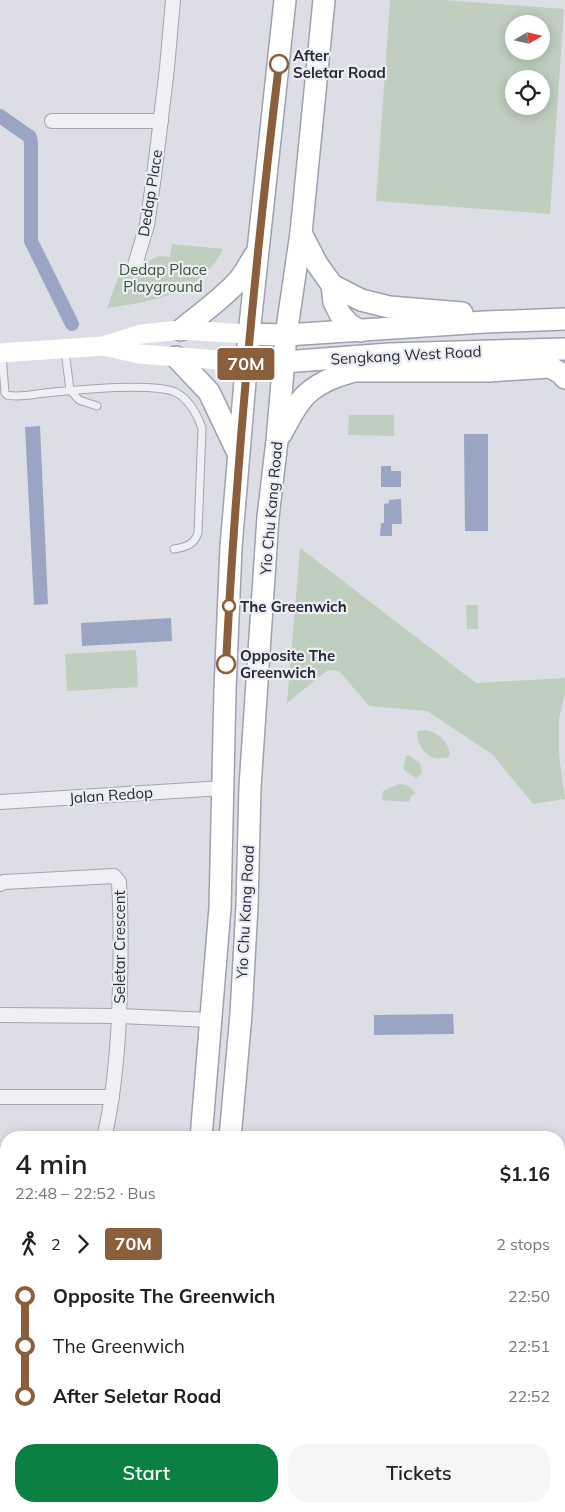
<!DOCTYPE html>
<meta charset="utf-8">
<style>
:root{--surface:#fff;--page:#f6f6f6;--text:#202124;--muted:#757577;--accent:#0b8043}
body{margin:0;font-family:Mulish,sans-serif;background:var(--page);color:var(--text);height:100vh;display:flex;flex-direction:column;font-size:19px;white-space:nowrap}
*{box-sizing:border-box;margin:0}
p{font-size:16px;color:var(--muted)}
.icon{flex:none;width:28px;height:28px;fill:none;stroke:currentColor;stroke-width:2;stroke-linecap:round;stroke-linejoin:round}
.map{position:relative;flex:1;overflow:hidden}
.panel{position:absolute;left:0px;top:1131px;width:565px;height:381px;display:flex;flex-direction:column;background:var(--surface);border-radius:20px 20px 0 0;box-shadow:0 2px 12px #0003}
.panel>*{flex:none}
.badge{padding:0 10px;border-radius:4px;font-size:18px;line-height:32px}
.needle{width:32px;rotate:81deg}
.fabs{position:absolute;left:505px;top:15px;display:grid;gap:10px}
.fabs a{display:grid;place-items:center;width:45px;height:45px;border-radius:50%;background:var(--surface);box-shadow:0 2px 12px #0003;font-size:25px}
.map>.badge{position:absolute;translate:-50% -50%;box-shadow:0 0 0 2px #fff}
.legs{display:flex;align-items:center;gap:8px;height:55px;padding:0 15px;font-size:16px}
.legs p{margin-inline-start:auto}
.headline{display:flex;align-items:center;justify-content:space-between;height:85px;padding:0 15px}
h1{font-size:28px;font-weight:600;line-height:38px}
.primary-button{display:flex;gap:10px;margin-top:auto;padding:10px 15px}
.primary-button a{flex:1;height:58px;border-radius:20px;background:var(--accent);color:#fff;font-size:20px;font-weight:600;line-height:58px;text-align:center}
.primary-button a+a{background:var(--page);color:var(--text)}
ul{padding:0 15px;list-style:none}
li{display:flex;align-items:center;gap:18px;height:50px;font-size:19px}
li i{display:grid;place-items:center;width:8px;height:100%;margin:0 6px;background:currentColor}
li i::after{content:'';width:12px;height:12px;margin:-6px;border:4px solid;border-radius:50%;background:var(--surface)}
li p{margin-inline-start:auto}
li:first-child i{background:linear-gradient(#0000 50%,currentColor 0)}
li:last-child i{background:linear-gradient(currentColor 50%,#0000 0)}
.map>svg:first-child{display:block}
</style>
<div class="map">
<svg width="565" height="1512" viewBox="0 0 565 1512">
<rect width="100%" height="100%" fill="#dddee5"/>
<g fill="#bfcebf" fill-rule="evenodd">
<path d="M390,0H444L564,9L550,214L376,201ZM514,24H541V51H514ZM514,79H541V106H514Z"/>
<path d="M172,244L223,249C200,296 152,301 107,308L120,272H144L147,262L158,256L170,257Z"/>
<path d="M349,415H394V436L348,435Z"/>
<path d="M300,548L476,683L565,678V693L559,719V755L565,799L533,804L493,755L427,711L369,706L339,671L328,670L287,703Z"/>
<path d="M466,605H478V629H467Z"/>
<path d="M136,650L138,687L67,691L65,654Z"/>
<path d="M425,730C439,733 447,740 450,754L447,758C443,758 438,759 434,758C424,754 415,742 418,731Z"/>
<path d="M406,756H410L420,763C422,771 423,774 416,778L404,770V765Z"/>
<path d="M399,784C407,784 411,787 416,793L411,796L409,802L382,800L383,791Z"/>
</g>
<g fill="#9aa5c3">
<path d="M40,426L48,604L34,605L25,427Z"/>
<path d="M464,434H488V531H465Z"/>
<path d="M381,466H391V471H401V487H381Z"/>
<path d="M401,499L402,524H392V536H380L381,523H384V504L389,503V500Z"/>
<path d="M171,618L172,641L82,646L81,623Z"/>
<path d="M453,1014L454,1034L374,1035V1015Z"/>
</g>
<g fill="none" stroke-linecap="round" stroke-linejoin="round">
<path stroke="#9aa5c3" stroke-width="14" d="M0,116L30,137L31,144V241L72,324"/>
<defs>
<g id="lane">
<path d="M65,351L70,390L79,400L97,406"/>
<path d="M2,354L5,393L7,395C19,398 34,394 45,393C74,390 151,382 175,392C189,399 197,414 202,428L198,533C194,545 186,547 174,549"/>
<path d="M0,1388L6,1391"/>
</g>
<g id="street">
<path d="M52,121H161"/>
<path d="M135,265L147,225L154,176L167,68L173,0"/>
<path d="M0,802L223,788"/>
<path d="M0,884L4,882L114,876L119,882C121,916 121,950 120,985C119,1036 116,1088 104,1138"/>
<path d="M0,1015L119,1016L211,1020"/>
<path d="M0,1097H112"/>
<path d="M0,1404L6,1408"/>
<path d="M0,1453L6,1441"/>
<path d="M219,1506L222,1512"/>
</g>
<g id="primary">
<path d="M301,233L317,264L332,285L334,302L340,314L349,324L360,331"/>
<path d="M332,285L361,300L389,307L462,313"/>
<path d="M181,330C200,314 221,300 238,281C245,274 249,264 255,255"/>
<path d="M249,334L286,335L485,322L565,319"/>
<path d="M176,357L209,392L238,453"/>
<path d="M247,362H284L389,354L565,349"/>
<path d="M359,371H488L550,367L562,374L565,378"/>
<path d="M281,434C298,403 303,389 338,376C350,372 360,370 371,364"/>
<path d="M201,1138L220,908L225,690L231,547L249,334L285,0"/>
<path d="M230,1138L241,1014L247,906L250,787L268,517L277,441L286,335L301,233L324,0"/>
<path d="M293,1506L296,1512"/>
<path d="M319,1506L321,1512"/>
<path d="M98,1512L101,1506"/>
<path d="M131,1512L135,1506"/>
</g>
</defs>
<use href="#lane" stroke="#a3a4ae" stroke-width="9"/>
<use href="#street" stroke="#a3a4ae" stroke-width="16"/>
<use href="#primary" stroke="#9da1b0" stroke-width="24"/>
<use href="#lane" stroke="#eff0f4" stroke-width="7"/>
<use href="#street" stroke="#eff0f4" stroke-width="14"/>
<g stroke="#fff" stroke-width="19">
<path d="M104,346L139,354L247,362"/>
<path d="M0,353L103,346L141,334L181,330L249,334"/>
</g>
<use href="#primary" stroke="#fff" stroke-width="21"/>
</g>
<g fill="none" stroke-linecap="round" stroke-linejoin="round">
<defs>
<path id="line-1" d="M226,664C236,463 255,263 279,64"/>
</defs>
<use href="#line-1" stroke="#fff" stroke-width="11"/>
<use href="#line-1" stroke="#8b5e3c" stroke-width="8"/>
</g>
<g fill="#fff" stroke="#8b5e3c" stroke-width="2.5">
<circle cx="279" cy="64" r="9"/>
<circle cx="229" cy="606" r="6"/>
<circle cx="226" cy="664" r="9"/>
</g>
<g text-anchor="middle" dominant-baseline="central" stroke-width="4.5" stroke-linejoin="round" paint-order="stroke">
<g font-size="15" font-weight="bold" fill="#282a3a" stroke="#ecedf3" text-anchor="start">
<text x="293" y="55">After<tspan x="293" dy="17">Seletar Road</tspan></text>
<text x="240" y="606">The Greenwich</text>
<text x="240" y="655">Opposite The<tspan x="240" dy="17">Greenwich</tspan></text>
</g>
<g font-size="15" fill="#282a3a" stroke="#ecedf3">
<text transform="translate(150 193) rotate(-81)">Dedap Place</text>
<text transform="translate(406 355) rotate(-3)">Sengkang West Road</text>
<text transform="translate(271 508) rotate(-85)">Yio Chu Kang Road</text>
<text transform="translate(111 795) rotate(-4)">Jalan Redop</text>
<text transform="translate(245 912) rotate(-87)">Yio Chu Kang Road</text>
<text transform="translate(119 947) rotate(-90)">Seletar Crescent</text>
</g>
<g font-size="15" fill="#365537" stroke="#ecedf3">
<text x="163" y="269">Dedap Place<tspan x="163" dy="17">Playground</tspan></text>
</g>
</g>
</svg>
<div class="fabs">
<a><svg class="needle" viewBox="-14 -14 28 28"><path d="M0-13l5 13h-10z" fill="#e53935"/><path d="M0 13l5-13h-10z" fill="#757577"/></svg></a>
<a><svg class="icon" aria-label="locate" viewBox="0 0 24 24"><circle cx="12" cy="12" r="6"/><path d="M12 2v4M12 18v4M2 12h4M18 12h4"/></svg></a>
</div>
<b class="badge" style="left:246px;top:364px;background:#8b5e3c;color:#fff">70M</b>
<section class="panel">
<div class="headline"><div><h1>4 min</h1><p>22:48 – 22:52 · Bus</p></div><b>$1.16</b></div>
<div class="legs"><svg class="icon" aria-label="walk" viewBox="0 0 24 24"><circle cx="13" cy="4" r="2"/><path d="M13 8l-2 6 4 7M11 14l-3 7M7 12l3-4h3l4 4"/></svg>2<svg class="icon" aria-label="forward" viewBox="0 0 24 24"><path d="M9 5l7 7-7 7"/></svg><b class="badge" style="background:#8b5e3c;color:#fff">70M</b><p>2 stops</p></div>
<ul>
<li><i style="color:#8b5e3c"></i><b>Opposite The Greenwich</b><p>22:50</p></li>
<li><i style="color:#8b5e3c"></i><span>The Greenwich</span><p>22:51</p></li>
<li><i style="color:#8b5e3c"></i><b>After Seletar Road</b><p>22:52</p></li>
</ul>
<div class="primary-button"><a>Start</a><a>Tickets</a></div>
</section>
</div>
